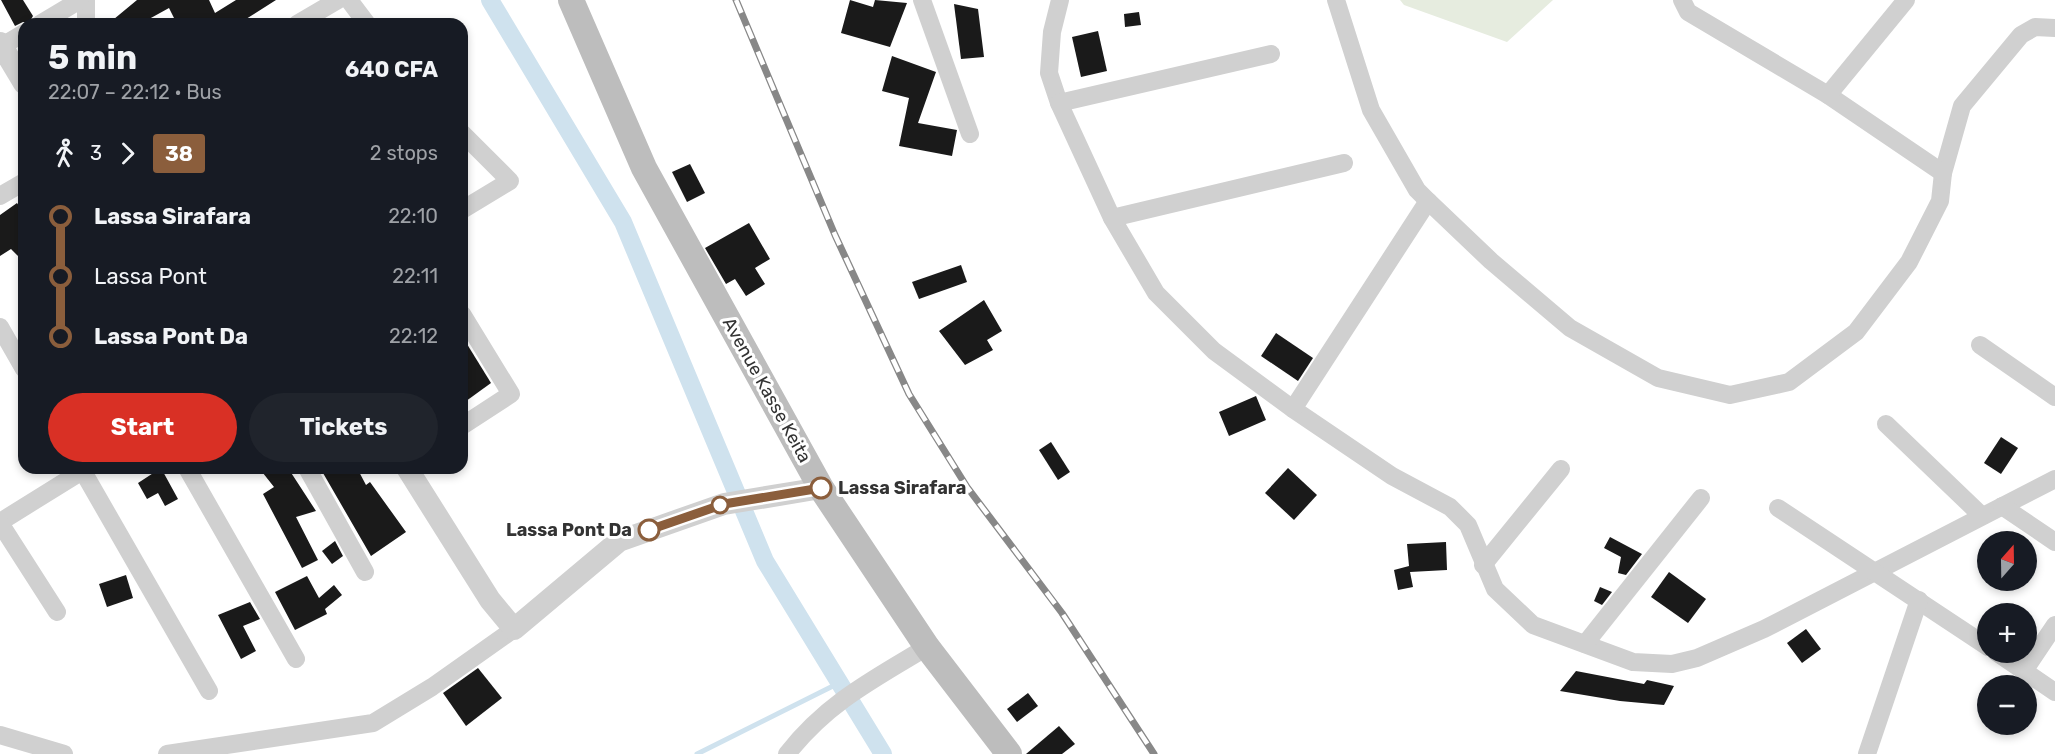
<!DOCTYPE html>
<meta charset="utf-8">
<style>
:root{--surface:#171b24;--page:#20242c;--text:#f1f3f6;--muted:#9ea1a6;--accent:#d93025}
body{margin:0;font-family:Rubik,sans-serif;background:var(--page);color:var(--text);height:100vh;display:flex;flex-direction:column;font-size:22px;white-space:nowrap}
*{box-sizing:border-box;margin:0}
p{font-size:20px;color:var(--muted)}
.icon{flex:none;width:33px;height:33px;fill:none;stroke:currentColor;stroke-width:2;stroke-linecap:round;stroke-linejoin:round}
.map{position:relative;flex:1;overflow:hidden}
.sheet{position:absolute;left:18px;top:18px;width:450px;height:456px;display:flex;flex-direction:column;background:var(--surface);border-radius:18px;box-shadow:0 3px 9px #0003}
.sheet>*{flex:none}
.badge{padding:0 12px;border-radius:4px;font-size:21px;line-height:39px}
.needle{width:39px;rotate:20deg}
.controls{position:absolute;left:1977px;top:531px;display:grid;gap:12px}
.controls a{display:grid;place-items:center;width:60px;height:60px;border-radius:50%;background:var(--surface);box-shadow:0 3px 9px #0003;font-size:30px}
.map>.badge{position:absolute;translate:-50% -50%;box-shadow:0 0 0 3px #fff}
.legs{display:flex;align-items:center;gap:9px;height:66px;padding:0 30px;font-size:20px}
.legs p{margin-inline-start:auto}
.head{display:flex;align-items:center;justify-content:space-between;height:102px;padding:0 30px}
h1{font-size:33px;font-weight:700;line-height:45px}
.primary-button{display:flex;gap:12px;margin-top:auto;padding:12px 30px}
.primary-button a{flex:1;height:69px;border-radius:36px;background:var(--accent);color:#fff;font-size:24px;font-weight:700;line-height:69px;text-align:center}
.primary-button a+a{background:var(--page);color:var(--text)}
ul{padding:0 30px;list-style:none}
li{display:flex;align-items:center;gap:21px;height:60px;font-size:22px}
li i{display:grid;place-items:center;width:9px;height:100%;margin:0 8px;background:currentColor}
li i::after{content:'';width:15px;height:15px;margin:-8px;border:4px solid;border-radius:50%;background:var(--surface)}
li p{margin-inline-start:auto}
li:first-child i{background:linear-gradient(#0000 50%,currentColor 0)}
li:last-child i{background:linear-gradient(currentColor 50%,#0000 0)}
.map>svg:first-child{display:block}
</style>
<div class="map">
<svg width="2055" height="754" viewBox="0 0 2055 754">
<rect width="100%" height="100%" fill="#fff"/>
<path fill="#e6ecdf" d="M1400,0H1553L1507,42L1404,5Z"/>
<g fill="none" stroke-linecap="round" stroke-linejoin="round">
<path stroke="#cfe2ee" stroke-width="5" d="M697,754L839,683"/>
<path stroke="#cfe2ee" stroke-width="18" d="M490,0L623,222L765,561L883,754"/>
</g>
<g fill="#1a1a1a">
<path d="M1,0H23L33,16L29,23L23,22L15,26Z"/>
<path d="M137,0H209L215,13L236,0H276L238,24H177L169,8L140,24H108Z"/>
<path d="M850,0L873,7L875,0L907,3L890,47L841,33Z"/>
<path d="M954,4L978,9L984,57L961,59Z"/>
<path d="M1139,12L1141,25L1125,27L1124,14Z"/>
<path d="M1098,31L1107,71L1081,77L1072,37Z"/>
<path d="M892,56L936,72L918,123L957,130L952,156L899,146L909,98L882,91Z"/>
<path d="M690,164L705,193L687,202L672,172Z"/>
<path d="M17,203L24,213V262L11,249L0,256V215Z"/>
<path d="M749,223L770,259L755,268L765,284L746,296L735,279L726,284L705,248Z"/>
<path d="M961,265L967,282L919,299L912,282Z"/>
<path d="M984,300L1002,331L987,340L993,350L965,365L939,331Z"/>
<path d="M1276,333L1313,358L1298,381L1261,356Z"/>
<path d="M462,336L491,383L462,404Z"/>
<path d="M1256,396L1266,420L1229,436L1219,412Z"/>
<path d="M2001,437L2018,448L2001,474L1984,463Z"/>
<path d="M1051,442L1070,472L1058,480L1039,450Z"/>
<path d="M161,468L178,499L165,506L158,493L147,499L138,483Z"/>
<path d="M259,468H288L316,511L296,517L318,560L302,568L263,494L274,487Z"/>
<path d="M333,468H357L366,485L370,482L406,532L371,556L323,473Z"/>
<path d="M1288,468L1317,495L1294,520L1265,493Z"/>
<path d="M1610,537L1642,554L1626,575L1618,573L1621,557L1604,548Z"/>
<path d="M335,541L343,556L332,564L322,551Z"/>
<path d="M1446,542L1447,570L1410,572L1413,587L1398,590L1394,570L1409,566L1407,544Z"/>
<path d="M1669,572L1706,599L1688,623L1651,597Z"/>
<path d="M126,575L133,598L107,607L99,584Z"/>
<path d="M307,576L319,598L334,585L342,595L325,609L327,614L295,630L275,592Z"/>
<path d="M1600,587L1612,592L1602,605L1594,601Z"/>
<path d="M250,602L260,619L243,626L256,651L241,659L218,615Z"/>
<path d="M1806,629L1821,649L1802,663L1787,643Z"/>
<path d="M478,668L502,698L466,726L443,693Z"/>
<path d="M1576,671L1644,684L1647,680L1674,686L1664,705L1620,701L1560,691Z"/>
<path d="M1028,693L1038,706L1017,722L1007,709Z"/>
<path d="M1059,726L1075,744L1062,754H1026Z"/>
</g>
<g fill="none" stroke-linecap="round" stroke-linejoin="round">
<g stroke="#d0d0d0" stroke-width="18">
<path d="M86,0V24"/>
<path d="M349,0L367,24"/>
<path d="M922,0L970,134"/>
<path d="M1060,0L1052,32L1049,73L1059,103L1112,218L1156,293L1214,351L1293,409L1392,476L1450,507L1468,525L1495,589L1533,625L1633,662L1672,664L1697,658L1764,629L2055,479"/>
<path d="M1336,0L1371,110L1417,190L1428,201L1491,261L1570,328L1658,378L1730,395L1789,382L1856,332L1909,262L1940,201L1943,173L1962,106L2021,35L2035,27L2055,28"/>
<path d="M1682,0L1688,12L1828,95L1943,173"/>
<path d="M40,24L80,0"/>
<path d="M297,24L338,0"/>
<path d="M2,46L24,33"/>
<path d="M1828,95L1906,0"/>
<path d="M1059,103L1271,54"/>
<path d="M462,133L510,181L462,210"/>
<path d="M0,196L24,182"/>
<path d="M1112,218L1344,163"/>
<path d="M462,314L511,394L462,426"/>
<path d="M0,327L24,369"/>
<path d="M1980,345L2055,397"/>
<path d="M1293,409L1428,201"/>
<path d="M1886,424L1982,516"/>
<path d="M81,468L209,691"/>
<path d="M187,468L296,659"/>
<path d="M307,468L365,572"/>
<path d="M2002,506L2055,542"/>
<path d="M1778,508L1988,647"/>
<path d="M0,522L87,468"/>
<path d="M0,523L57,612"/>
<path d="M1483,565L1561,469"/>
<path d="M1585,644L1701,498"/>
<path d="M1996,652L2055,692"/>
<path d="M2024,671L2055,625"/>
<path d="M0,735L64,754"/>
<path d="M167,754L373,723L432,687L514,629"/>
<path d="M787,754C827,703 872,680 927,647"/>
<path d="M1867,754L1919,600"/>
</g>
<g stroke="#d0d0d0" stroke-width="22">
<path d="M0,43L24,83"/>
<path d="M407,468L490,600L514,629L619,541L724,504L821,488"/>
</g>
<path stroke="#bdbdbd" stroke-width="26" d="M571,0L644,168L821,488L927,647L1009,754"/>
<defs>
<path id="rail" d="M736,0L835,235L909,394L967,487L1062,613L1154,754"/>
</defs>
<use href="#rail" stroke="#888" stroke-width="7"/>
<use href="#rail" stroke="#fff" stroke-width="4.5" stroke-dasharray="14" stroke-linecap="butt"/>
</g>
<g fill="none" stroke-linecap="round" stroke-linejoin="round">
<defs>
<path id="line-1" d="M649,530L724,504L821,488"/>
</defs>
<use href="#line-1" stroke="#fff" stroke-width="14"/>
<use href="#line-1" stroke="#8b5e3c" stroke-width="9"/>
</g>
<g fill="#fff" stroke="#8b5e3c" stroke-width="3">
<circle cx="821" cy="488" r="10"/>
<circle cx="720" cy="505" r="8"/>
<circle cx="649" cy="530" r="10"/>
</g>
<g text-anchor="middle" dominant-baseline="central" stroke-width="6" stroke-linejoin="round" paint-order="stroke">
<g font-size="18" fill="#333" stroke="#fff">
<text transform="translate(767 390) rotate(61)">Avenue Kasse Keita</text>
</g>
<g font-size="18" font-weight="bold" fill="#333" stroke="#fff" text-anchor="start">
<text x="838" y="488">Lassa Sirafara</text>
<text x="632" y="530" text-anchor="end">Lassa Pont Da</text>
</g>
</g>
</svg>
<div class="controls">
<a><svg class="needle" viewBox="-14 -14 28 28"><path d="M0-13l5 13h-10z" fill="#e53935"/><path d="M0 13l5-13h-10z" fill="#9ea1a6"/></svg></a>
<a>+</a>
<a>−</a>
</div>
<section class="sheet">
<div class="head"><div><h1>5 min</h1><p>22:07 – 22:12 · Bus</p></div><b>640 CFA</b></div>
<div class="legs"><svg class="icon" aria-label="walk" viewBox="0 0 24 24"><circle cx="13" cy="4" r="2"/><path d="M13 8l-2 6 4 7M11 14l-3 7M7 12l3-4h3l4 4"/></svg>3<svg class="icon" aria-label="forward" viewBox="0 0 24 24"><path d="M9 5l7 7-7 7"/></svg><b class="badge" style="background:#8b5e3c;color:#fff">38</b><p>2 stops</p></div>
<ul>
<li><i style="color:#8b5e3c"></i><b>Lassa Sirafara</b><p>22:10</p></li>
<li><i style="color:#8b5e3c"></i><span>Lassa Pont</span><p>22:11</p></li>
<li><i style="color:#8b5e3c"></i><b>Lassa Pont Da</b><p>22:12</p></li>
</ul>
<div class="primary-button"><a>Start</a><a>Tickets</a></div>
</section>
</div>
